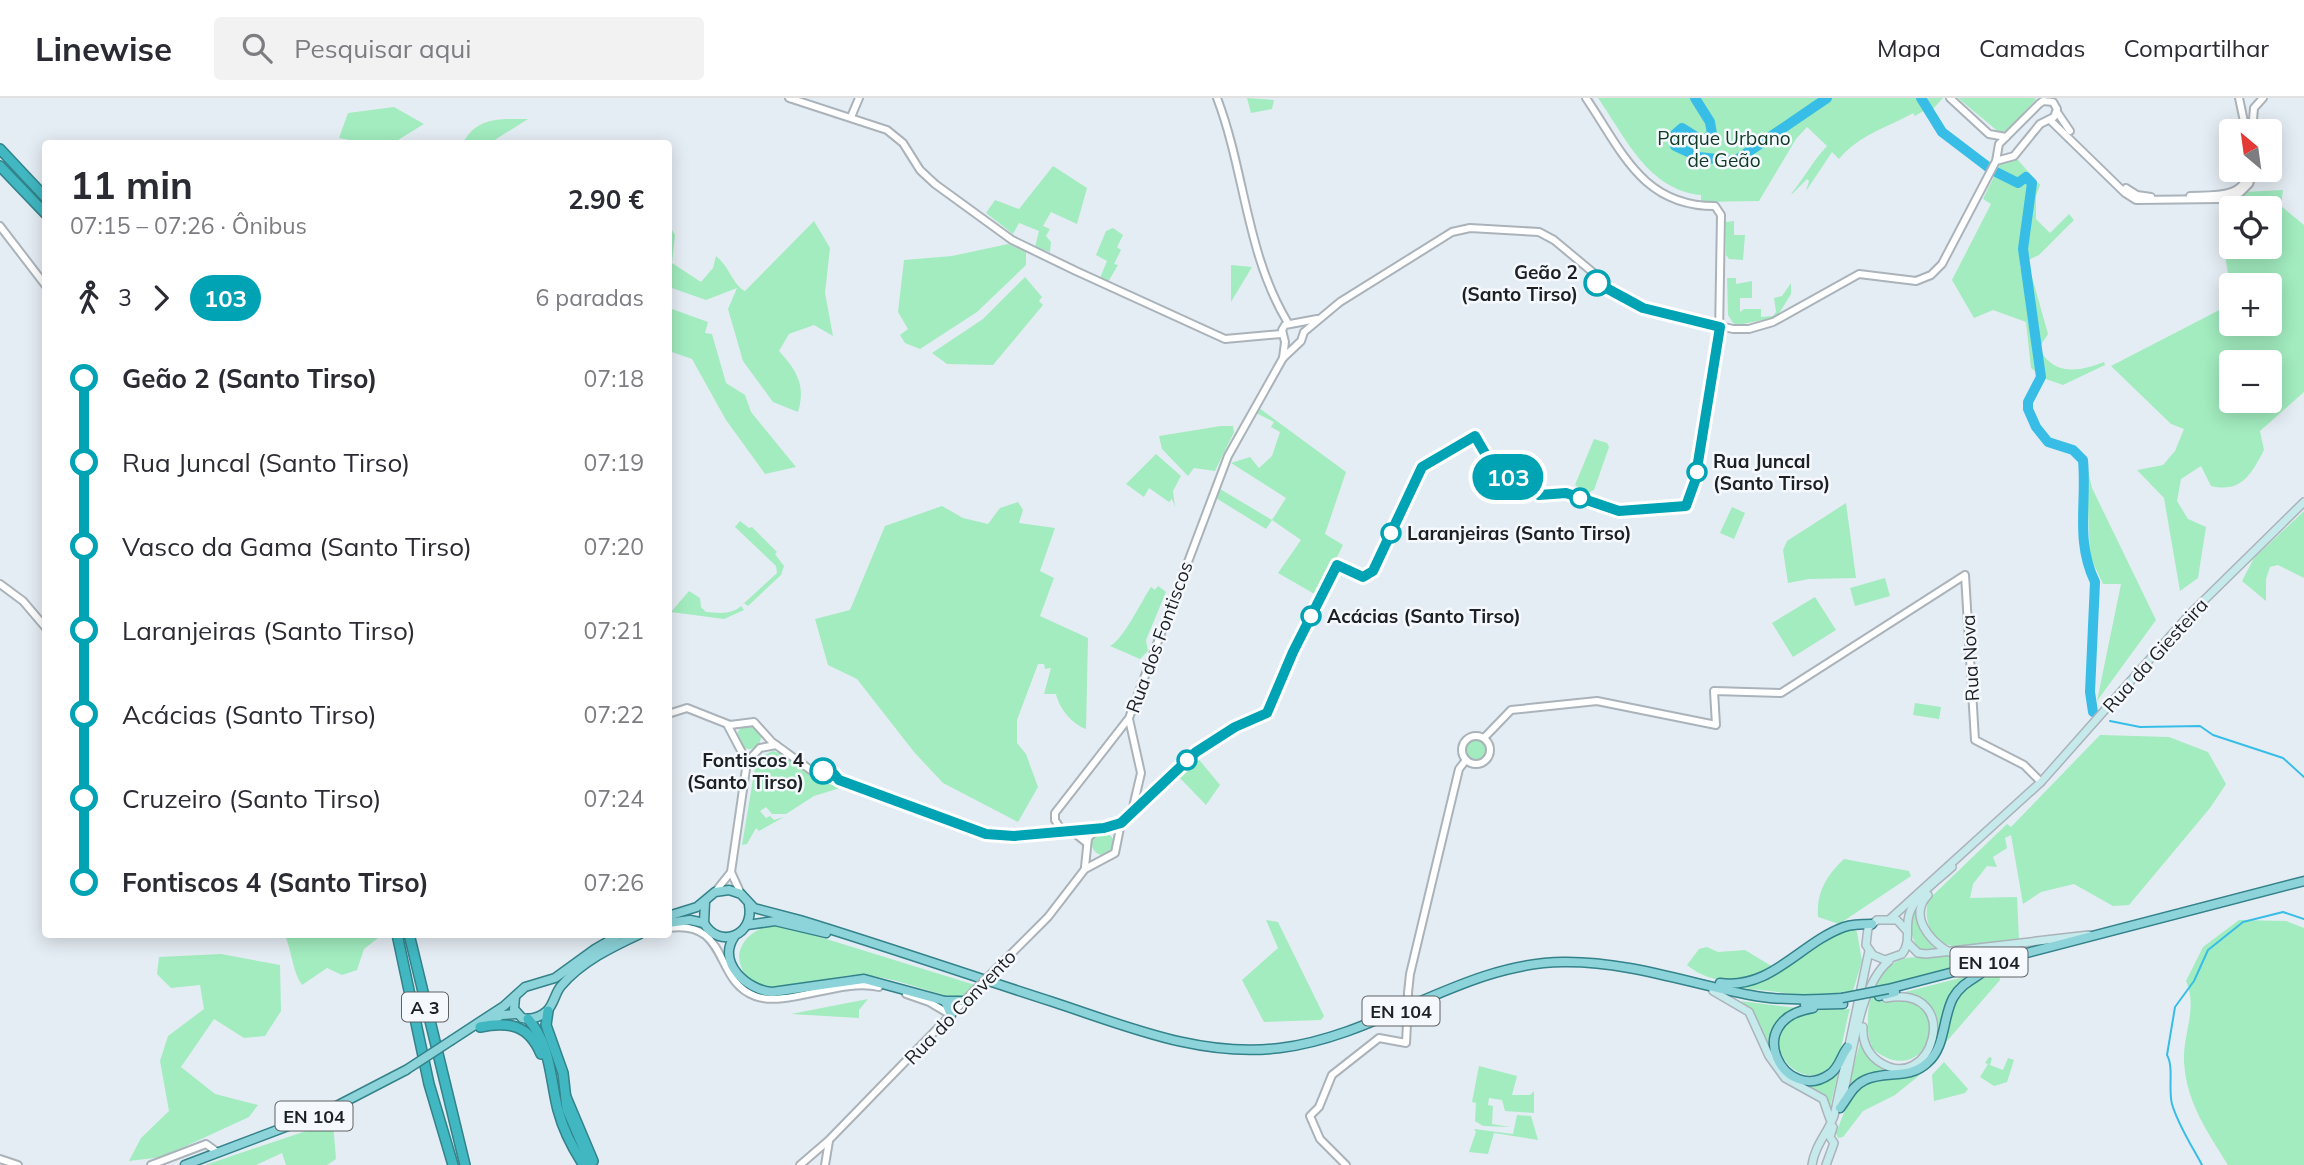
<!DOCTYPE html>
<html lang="pt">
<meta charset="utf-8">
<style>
:root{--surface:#fff;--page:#f2f2f3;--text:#2b2b33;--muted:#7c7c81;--line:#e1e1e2}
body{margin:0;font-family:Mulish,sans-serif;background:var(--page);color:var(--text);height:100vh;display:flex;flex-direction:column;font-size:26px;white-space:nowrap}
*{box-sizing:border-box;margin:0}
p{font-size:23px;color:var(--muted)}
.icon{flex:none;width:38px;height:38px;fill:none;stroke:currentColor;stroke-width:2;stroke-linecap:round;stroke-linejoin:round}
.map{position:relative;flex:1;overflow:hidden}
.side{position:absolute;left:42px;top:42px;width:630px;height:798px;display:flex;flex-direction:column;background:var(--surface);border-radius:7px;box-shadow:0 4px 18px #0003}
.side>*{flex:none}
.badge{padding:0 14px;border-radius:23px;font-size:24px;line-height:46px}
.needle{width:46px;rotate:331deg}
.tools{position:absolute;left:2219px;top:21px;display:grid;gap:14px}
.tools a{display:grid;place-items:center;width:63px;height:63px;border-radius:7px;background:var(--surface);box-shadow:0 4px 18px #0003;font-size:35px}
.map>.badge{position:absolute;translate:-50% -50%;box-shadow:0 0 0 4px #fff}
.legs{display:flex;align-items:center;gap:10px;height:77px;padding:0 28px;font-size:23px}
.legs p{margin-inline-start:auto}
.head{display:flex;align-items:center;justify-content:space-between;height:119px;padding:0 28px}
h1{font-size:38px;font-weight:700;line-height:52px}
ul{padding:0 28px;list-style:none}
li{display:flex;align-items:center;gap:24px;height:84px;font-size:26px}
li i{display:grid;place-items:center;width:10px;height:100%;margin:0 9px;background:currentColor}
li i::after{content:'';width:18px;height:18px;margin:-9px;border:5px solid;border-radius:50%;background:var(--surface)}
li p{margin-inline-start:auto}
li:first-child i{background:linear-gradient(#0000 50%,currentColor 0)}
li:last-child i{background:linear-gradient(currentColor 50%,#0000 0)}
header{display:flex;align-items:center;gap:42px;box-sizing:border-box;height:98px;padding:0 35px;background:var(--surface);border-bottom:2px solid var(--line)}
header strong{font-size:33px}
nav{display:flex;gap:38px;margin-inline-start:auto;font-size:24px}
.search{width:490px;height:63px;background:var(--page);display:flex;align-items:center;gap:18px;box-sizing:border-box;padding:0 24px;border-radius:7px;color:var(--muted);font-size:26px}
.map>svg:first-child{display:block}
</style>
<header>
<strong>Linewise</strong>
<div class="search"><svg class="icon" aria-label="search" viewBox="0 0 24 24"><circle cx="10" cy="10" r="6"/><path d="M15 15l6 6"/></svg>Pesquisar aqui</div>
<nav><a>Mapa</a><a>Camadas</a><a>Compartilhar</a></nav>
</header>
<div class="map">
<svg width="2304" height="1067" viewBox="0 0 2304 1067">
<rect width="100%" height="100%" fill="#e5edf4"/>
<g fill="#a2ecbf" fill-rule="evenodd">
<path d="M1247,0L1274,2L1272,11L1251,15Z"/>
<path d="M1598,0H1943L1932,12H1925L1915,18L1913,15C1887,30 1860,36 1839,61L1832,54L1806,93L1809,83L1807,81L1792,96H1791C1805,79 1812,64 1827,48L1807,29L1796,41L1759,103L1701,104V97C1648,92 1626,40 1598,0Z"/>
<path d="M1958,0H2035L2036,1L2008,32L2000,35Z"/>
<path d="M394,9L424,26L398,42V45H365L339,40L348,15Z"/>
<path d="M528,21L490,45H463C477,18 501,21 528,21Z"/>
<path d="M2017,61L2040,87L2036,98V121L2050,135L2069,116L2074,122L2039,157L2020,166V170L2028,169L2030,172L2048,236L2039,250C2053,278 2079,274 2104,264L2105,267L2063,287L2043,280L2031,270L2026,224L1993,212L1974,220L1952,182L1991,106L1983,101L2000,66Z"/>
<path d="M1053,68L1087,90L1077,126L1051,114L1043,128L1050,131L1046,138L1051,144L1050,154L1035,149L1039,133L1019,125L1013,136L986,115L995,102L1019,111Z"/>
<path d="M2283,92L2281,108L2304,127V294L2260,333L2264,352C2251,377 2241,395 2211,388L2201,368L2181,381L2177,403L2188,421L2206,429L2198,480L2180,493L2164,400L2137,372L2163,367L2175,353L2184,331L2171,326L2111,268L2231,206V226H2270V187H2231V192L2224,152L2231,145V149H2270V110H2245L2243,94ZM2231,264H2270V303H2231Z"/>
<path d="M814,123L830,150L825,195L833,238L814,227L789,236L779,253C797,273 806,287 798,314L773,304L743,263L728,211L737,190L706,202L669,189V127L675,137L672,165L701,184L713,170L716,158C729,168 733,187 745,193Z"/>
<path d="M1734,123V137H1745L1743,162L1729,161L1726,157V124Z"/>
<path d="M1113,130L1123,137L1117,149L1121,152L1114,166L1118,167L1108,184L1100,180L1107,163L1096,157L1106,133Z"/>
<path d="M1008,146L1026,154V167L977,214L920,251L905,245L900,237L908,231L898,214L904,162L952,158Z"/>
<path d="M1231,167L1252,169L1231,204Z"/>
<path d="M1025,179L1042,199L1039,203L1043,207L993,267L947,266L932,255L983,221Z"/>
<path d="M1727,180H1736V186L1752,183V200H1740V214L1744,211H1761V219L1773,218L1776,214L1774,200L1782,198L1791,185V196L1777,219L1738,227L1733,225L1728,217Z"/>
<path d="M669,210L708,224L705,235L712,236L726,285L745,297L751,314L796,369L765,376L726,322L692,261L669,253Z"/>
<path d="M1259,310L1346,374L1325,436L1343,447L1318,498L1278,475L1301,442L1272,422L1266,431L1216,400L1220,391L1272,422L1286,400L1231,365L1250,359L1259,370L1272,358L1280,334L1271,329L1274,324L1256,315Z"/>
<path d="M1221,328H1233L1234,334L1215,373L1194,370L1188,378L1162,351L1159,338Z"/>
<path d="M1594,341L1607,345L1609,349L1594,392L1588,395L1575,387Z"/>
<path d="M1156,356L1181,378L1173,393L1175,409L1172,401L1169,404L1149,390L1144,399L1126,386Z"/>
<path d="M2086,364L2092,390L2156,522L2097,603L2121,486H2103L2090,458Z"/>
<path d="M1018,404L1023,412L1019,425L1055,430L1040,473L1054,480L1040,518L1088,540L1086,631C1072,626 1059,610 1056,596H1044L1051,570L1045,571L1044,566H1038L1017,622V645L1026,656L1038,689L1018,724L943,685L914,654L857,581L828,567L815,521L850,512L885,428L942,408L963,420L988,426L1000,410Z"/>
<path d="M1846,405L1856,480L1809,481L1788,485L1783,452L1787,443Z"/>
<path d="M1732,409L1745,415L1734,441L1720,435Z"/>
<path d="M2304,413V480L2278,467L2270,469L2266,481V503L2242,483L2254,460Z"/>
<path d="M740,423L749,430L752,429L777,454L775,456L784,468L781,477L748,508L744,505L741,508L744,512L724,521L671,514L689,493L700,500L701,509L706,514C718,515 731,517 741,508L777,475L776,468L735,429Z"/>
<path d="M1885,480L1890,498L1855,508L1850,490Z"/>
<path d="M1158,488L1166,494L1146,542L1148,553L1140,561L1110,548C1123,542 1141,504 1151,489L1155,492Z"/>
<path d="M1815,499L1836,532L1793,559L1772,525Z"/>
<path d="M1915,605L1941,609L1939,621L1913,617Z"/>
<circle cx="749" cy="639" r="12"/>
<path d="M2100,637L2169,639L2208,654L2226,686L2210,710L2129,807L2113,808L2074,786L2041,794L2023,806L2011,737L2005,740L2007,750L1993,759L1997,769L1987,768L1973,786L1970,800L2017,799L2019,842C1998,844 1973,850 1953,848C1930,845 1922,818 1929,801L2007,726L2011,729Z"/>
<circle cx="1476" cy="652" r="11"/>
<path d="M773,653L786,657L816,681L840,690L814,698L786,716H772L766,709L760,713L766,720L770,718L774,722L784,719L759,733L756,730L747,746L742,747L755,669L762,658Z"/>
<path d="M1196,658L1220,687L1206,707L1176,676Z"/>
<circle cx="1103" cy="746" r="11"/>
<path d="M1844,761L1909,773L1911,778L1839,826L1818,819C1816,794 1827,777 1844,761Z"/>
<path d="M1917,808L1921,834L1936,852L1920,851C1908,840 1910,820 1917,808Z"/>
<path d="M1266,822L1278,824L1324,918L1321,922L1264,924L1242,882L1278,850Z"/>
<path d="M2239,822L2286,823L2304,830V1067H2228C2207,1033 2186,1004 2184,963C2183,935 2198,910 2186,883L2203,849Z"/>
<path d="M769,827L791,830L975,887L964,898L956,900C925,893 894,879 862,877C832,874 763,908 744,875C740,867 737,859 741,850C746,837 757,832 769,827Z"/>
<path d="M1853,831L1857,834L1862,863L1853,893L1812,898L1733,889L1741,888L1838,834Z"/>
<path d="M376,836L378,840L364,851L357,872L342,877L327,870L302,887C293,874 292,856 286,840L279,837Z"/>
<path d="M2040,846L1893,886L1897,901C1960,908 1922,995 1872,950C1859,915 1876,851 1923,860Z"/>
<path d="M1707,849L1718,854L1745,852L1773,869C1744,885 1714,889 1687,867L1699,851Z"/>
<path d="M221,856L280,867L281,913L265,938L244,940L214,921L181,969L215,996L258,1007L249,1019L162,1059L129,1063L141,1040L169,1013L160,963L168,938L204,911L200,887L171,890L157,876L159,859Z"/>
<path d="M1999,875L2000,882L1947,943L1936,964L1895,997L1863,1013L1843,1039L1838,1040L1836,1035C1842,1021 1847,1002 1858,992C1878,973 1913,987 1933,965C1953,944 1946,899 1973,884C1981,880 1991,878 1999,875Z"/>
<path d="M1964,879L1953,896L1936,947C1939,920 1933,903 1905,894Z"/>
<path d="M868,901L859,912V920L791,916Z"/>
<path d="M1741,903L1797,910C1777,919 1768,935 1772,956L1754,916Z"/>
<path d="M1850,911C1845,926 1843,952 1835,963C1813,997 1765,964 1783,926L1804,913Z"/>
<path d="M1860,945L1873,964L1901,973L1847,992Z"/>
<path d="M1989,959L1992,960L1990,967L2003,972L2008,960L2014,962L2007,984L1994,988L1980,979L1988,966L1985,965Z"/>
<path d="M1944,964L1968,991L1965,995L1934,1003L1932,977Z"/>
<path d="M1479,968L1517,978L1512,997H1530L1534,993V1015L1505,1013L1502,1002L1489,1000L1488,1007L1493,1008L1492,1026L1510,1029L1483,1028L1475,1023L1476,1005L1472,1004Z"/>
<path d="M1839,970L1830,1010L1825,1001L1793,983L1810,986Z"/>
<path d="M1517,1017L1531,1018L1538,1042L1494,1035L1488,1056L1469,1054L1476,1034L1474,1031L1513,1036Z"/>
<path d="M333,1024L336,1061L327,1067H286L282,1055L256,1067H205Z"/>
</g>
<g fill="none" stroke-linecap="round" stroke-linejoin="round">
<g stroke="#38bde7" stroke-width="2">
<path d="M2110,623L2140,629L2200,628L2213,637L2283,660L2304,679"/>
<path d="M2202,1067C2192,1048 2178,1027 2172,1006C2168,991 2174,969 2167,957L2175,909L2194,883L2208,852L2243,824L2283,814L2304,821"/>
</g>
<g stroke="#38bde7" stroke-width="10">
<path d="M1695,0L1710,24L1712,36L1705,41L1698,40L1682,30L1674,37L1675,48L1699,59L1735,63L1827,0"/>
<path d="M1921,0L1942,34L1988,69"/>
<path d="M1996,74L2018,85L2026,79L2032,85L2023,151L2041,279L2028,304V311L2036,329L2048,344L2073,352L2083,362C2087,404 2075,443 2095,484L2090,594L2093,614"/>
</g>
<defs>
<g id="tertiary">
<path d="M789,0L887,32L903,45L920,72L935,86L1012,142L1076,173L1225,241L1281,236"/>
<path d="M1217,0C1245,73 1246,156 1288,225"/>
<path d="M1950,0L1989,36L2006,39"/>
<path d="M2239,0L2246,33"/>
<path d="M2057,14L2070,33"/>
<path d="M851,19L859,0"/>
<path d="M2050,22L2125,95L2136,102L2221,101L2240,95L2249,86L2254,72"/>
<path d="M2252,33L2254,10L2263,0"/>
<path d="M2126,90L2137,97L2151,99"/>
<path d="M2190,98C2212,97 2246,101 2248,72"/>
<path d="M0,128L46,188"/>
<path d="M1283,260L1285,244L1282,232L1285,227L1317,221"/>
<path d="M0,486L23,503L46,530"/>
<path d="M668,616L687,610L730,627L754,624L772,644L812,673L899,702L986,736L1014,738L1114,729L1196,654L1235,629L1267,615L1293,554L1337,467L1363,479L1372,474L1422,369L1475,338L1490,364L1510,381L1540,397L1566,395L1619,413L1686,408L1695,383L1719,236L1721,117L1715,108C1642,108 1622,53 1586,0"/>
<path d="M1129,621L1141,675L1133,709"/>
<path d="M728,628L747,664"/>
<circle cx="1476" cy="652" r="14"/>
<path d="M1484,640L1511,612L1597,603L1716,627L1714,593L1781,595L1965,477L1975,642L2024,667L2041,684"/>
<path d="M1062,733L1055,722V715L1129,620L1228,358L1283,260L1301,243L1304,234L1340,204L1452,134L1470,130L1539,134L1554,142L1626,202L1643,210L1733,231H1749L1773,224L1859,176L1916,183L1931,177L1942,166L1996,63L1999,46L2039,6L2043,3L2053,4L2057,11L2054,19L2040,26L2014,58L1996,63"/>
<path d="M1072,733L1087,745"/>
<path d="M1085,769L1088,740L1096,732"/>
<path d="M731,774L741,796"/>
<path d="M715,794L731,774L747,664L760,650L776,647"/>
<path d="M668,830C730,821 713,883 755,898C786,910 840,880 879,889"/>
<path d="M997,870L1048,819L1085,771L1115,755L1121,725"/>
<path d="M1408,895L1410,876L1459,671L1466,662"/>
<path d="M906,896L929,904L951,917"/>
<path d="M0,1061L18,1067"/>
<path d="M151,1067L206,1046L217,1054"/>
<path d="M800,1067L829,1042L973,894"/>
<path d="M825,1067L829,1043"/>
<path d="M1346,1067L1320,1041L1310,1018L1319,1009L1332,977L1379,940L1406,945L1407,925"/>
</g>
<g id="secondary">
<path d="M1928,797C1908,818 1930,843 1949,854"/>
<path d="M1891,820L2041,684L2189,517L2304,404"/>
<path d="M1906,832L1897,822H1877L1868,830L1866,847L1873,857L1885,862L1902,856C1912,843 1904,829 1910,814C1917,796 1938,782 1952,769"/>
<path d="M1908,845L1918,855L1926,856L2089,837"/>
<path d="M1713,893L1749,914L1769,958L1785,980L1823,1001L1830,1021"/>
<path d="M1863,929C1862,942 1867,955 1878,963C1932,1001 1966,886 1886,900"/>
<path d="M1843,998C1852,960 1859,887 1889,863"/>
<path d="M1812,1067C1815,1047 1827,1036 1834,1018L1869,853"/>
<path d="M1826,1067L1834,1045L1830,1039L1833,1029"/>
</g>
<g id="primary">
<path d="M705,804L704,825C719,852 755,837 749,807"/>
<path d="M668,818L697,809L715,794L729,792L741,796L754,810L800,822C885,848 969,877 1053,904C1126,928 1201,960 1280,950C1379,938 1463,865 1563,864C1627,863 1688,885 1750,897C1780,903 1812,902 1842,900"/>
<path d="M668,825L690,822L704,825"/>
<path d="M747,827L775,823L826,835"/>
<path d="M734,839C717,865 747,892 772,894L864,881L945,903H965"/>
<path d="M1720,885C1771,892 1800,845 1844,829C1853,826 1863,826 1872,826"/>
<path d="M1888,891L2304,783"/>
<path d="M1879,898L1895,894"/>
<path d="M515,899L514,911L522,920C531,922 540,919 547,913C554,906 555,895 561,888C581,864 612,849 640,836"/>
<path d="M945,903L951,917"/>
<path d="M1805,907L1843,906"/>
<path d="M1813,910C1739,922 1785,1008 1830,976C1840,969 1841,957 1848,949"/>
<path d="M483,928L501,917L517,916"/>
<path d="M452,942L504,908L525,889L555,880L595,851L621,836"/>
<path d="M1840,1010C1848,1000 1852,988 1865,982C1885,972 1909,982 1927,965C1946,949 1942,921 1953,900C1963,883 1976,881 1989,869"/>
<path d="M185,1067L325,1014L406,972"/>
</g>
<g id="motorway">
<path d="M0,51L46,100"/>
<path d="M0,68L46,116"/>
<path d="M397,836L429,986L453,1067"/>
<path d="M409,836L465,1067"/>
<path d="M548,913L546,927L563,975L567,1011L591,1067"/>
<path d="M528,921C551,946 550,981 558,1012C563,1031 572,1049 583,1066"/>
<path d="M480,929C509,923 529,927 541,956"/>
<path d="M566,999L593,1063"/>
</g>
</defs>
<use href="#tertiary" stroke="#abb3ba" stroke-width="10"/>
<use href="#secondary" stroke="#abb3ba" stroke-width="10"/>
<use href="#primary" stroke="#34828a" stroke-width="11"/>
<use href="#motorway" stroke="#34828a" stroke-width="12"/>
<use href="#tertiary" stroke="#fff" stroke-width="6"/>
<use href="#secondary" stroke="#c6e9ec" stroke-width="7"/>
<use href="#primary" stroke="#8cd4da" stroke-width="8"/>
<use href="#motorway" stroke="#40b7c1" stroke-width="9"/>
<defs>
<g id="tertiary-bridge">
<path d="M973,894L997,870"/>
<path d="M1407,925L1408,895"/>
</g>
<g id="primary-bridge">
<path d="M1842,900L1888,891"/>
<path d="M406,972L452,942"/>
</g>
</defs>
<use href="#tertiary-bridge" stroke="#abb3ba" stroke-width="10" stroke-linecap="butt"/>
<use href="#primary-bridge" stroke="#34828a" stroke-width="11" stroke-linecap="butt"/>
<use href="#tertiary-bridge" stroke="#fff" stroke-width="6"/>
<use href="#primary-bridge" stroke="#8cd4da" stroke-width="8"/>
</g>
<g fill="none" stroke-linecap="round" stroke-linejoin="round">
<defs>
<path id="line-1" d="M823,673L834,676L839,682L986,736L1014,738L1104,730L1121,725L1196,654L1235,629L1267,615L1293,554L1337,467L1363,479L1373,473L1422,369L1475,338L1490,364L1510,381L1539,397L1566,395L1619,413L1686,408L1695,383L1720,229L1643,210L1597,185"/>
</defs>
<use href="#line-1" stroke="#fff" stroke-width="16"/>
<use href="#line-1" stroke="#00a3b4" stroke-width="10"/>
</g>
<g fill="#fff" stroke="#00a3b4" stroke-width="3.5">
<circle cx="1597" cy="185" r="12"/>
<circle cx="1697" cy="374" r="9"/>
<circle cx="1580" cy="400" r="9"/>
<circle cx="1391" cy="435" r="9"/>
<circle cx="1311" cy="518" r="9"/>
<circle cx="1187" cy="662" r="9"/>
<circle cx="823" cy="673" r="12"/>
</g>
<g text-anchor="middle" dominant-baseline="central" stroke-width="5" stroke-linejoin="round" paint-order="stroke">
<g fill="#f5f9fe" stroke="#5e6265" stroke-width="2">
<rect x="1950.5" y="849.5" width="77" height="29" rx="5"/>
<rect x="402" y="894.5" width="46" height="29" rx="5"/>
<rect x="1362.5" y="898.5" width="77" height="29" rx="5"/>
<rect x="275.5" y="1003.5" width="77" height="29" rx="5"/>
</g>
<g font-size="18" font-weight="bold" fill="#1e2124">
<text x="1989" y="864">EN 104</text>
<text x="425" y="909">A 3</text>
<text x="1401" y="913">EN 104</text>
<text x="314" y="1018">EN 104</text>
</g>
<g font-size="19" fill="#0f3a24" stroke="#f5f9fe">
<text x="1724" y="40">Parque Urbano<tspan x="1724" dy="22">de Geão</tspan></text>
</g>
<g font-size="19" font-weight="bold" fill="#1e2124" stroke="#f5f9fe" text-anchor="start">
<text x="1578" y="174" text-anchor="end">Geão 2<tspan x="1578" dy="22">(Santo Tirso)</tspan></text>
<text x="1713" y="363">Rua Juncal<tspan x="1713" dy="22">(Santo Tirso)</tspan></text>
<text x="1407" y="435">Laranjeiras (Santo Tirso)</text>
<text x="1327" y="518">Acácias (Santo Tirso)</text>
<text x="804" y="662" text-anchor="end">Fontiscos 4<tspan x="804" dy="22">(Santo Tirso)</tspan></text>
</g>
<g font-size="19" fill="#1e2124" stroke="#f5f9fe">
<text transform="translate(1159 539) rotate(-70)">Rua dos Fontiscos</text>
<text transform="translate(2155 557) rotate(-48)">Rua da Giesteira</text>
<text transform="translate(1970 560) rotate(-93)">Rua Nova</text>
<text transform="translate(960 909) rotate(-46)">Rua do Convento</text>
</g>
</g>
</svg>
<div class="tools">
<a><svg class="needle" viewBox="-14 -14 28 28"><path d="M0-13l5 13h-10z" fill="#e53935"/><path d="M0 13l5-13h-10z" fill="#7c7c81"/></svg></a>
<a><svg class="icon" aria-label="locate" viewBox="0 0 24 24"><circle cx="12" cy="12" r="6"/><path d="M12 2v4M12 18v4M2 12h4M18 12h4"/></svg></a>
<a>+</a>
<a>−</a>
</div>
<b class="badge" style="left:1508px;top:379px;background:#00a3b4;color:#fff">103</b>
<section class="side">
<div class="head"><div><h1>11 min</h1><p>07:15 – 07:26 · Ônibus</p></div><b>2.90 €</b></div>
<div class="legs"><svg class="icon" aria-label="walk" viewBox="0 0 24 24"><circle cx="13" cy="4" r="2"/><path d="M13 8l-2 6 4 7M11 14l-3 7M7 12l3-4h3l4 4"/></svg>3<svg class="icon" aria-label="forward" viewBox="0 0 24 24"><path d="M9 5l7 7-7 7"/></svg><b class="badge" style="background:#00a3b4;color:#fff">103</b><p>6 paradas</p></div>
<ul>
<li><i style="color:#00a3b4"></i><b>Geão 2 (Santo Tirso)</b><p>07:18</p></li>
<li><i style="color:#00a3b4"></i><span>Rua Juncal (Santo Tirso)</span><p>07:19</p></li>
<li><i style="color:#00a3b4"></i><span>Vasco da Gama (Santo Tirso)</span><p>07:20</p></li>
<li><i style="color:#00a3b4"></i><span>Laranjeiras (Santo Tirso)</span><p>07:21</p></li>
<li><i style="color:#00a3b4"></i><span>Acácias (Santo Tirso)</span><p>07:22</p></li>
<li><i style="color:#00a3b4"></i><span>Cruzeiro (Santo Tirso)</span><p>07:24</p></li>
<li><i style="color:#00a3b4"></i><b>Fontiscos 4 (Santo Tirso)</b><p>07:26</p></li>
</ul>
</section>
</div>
